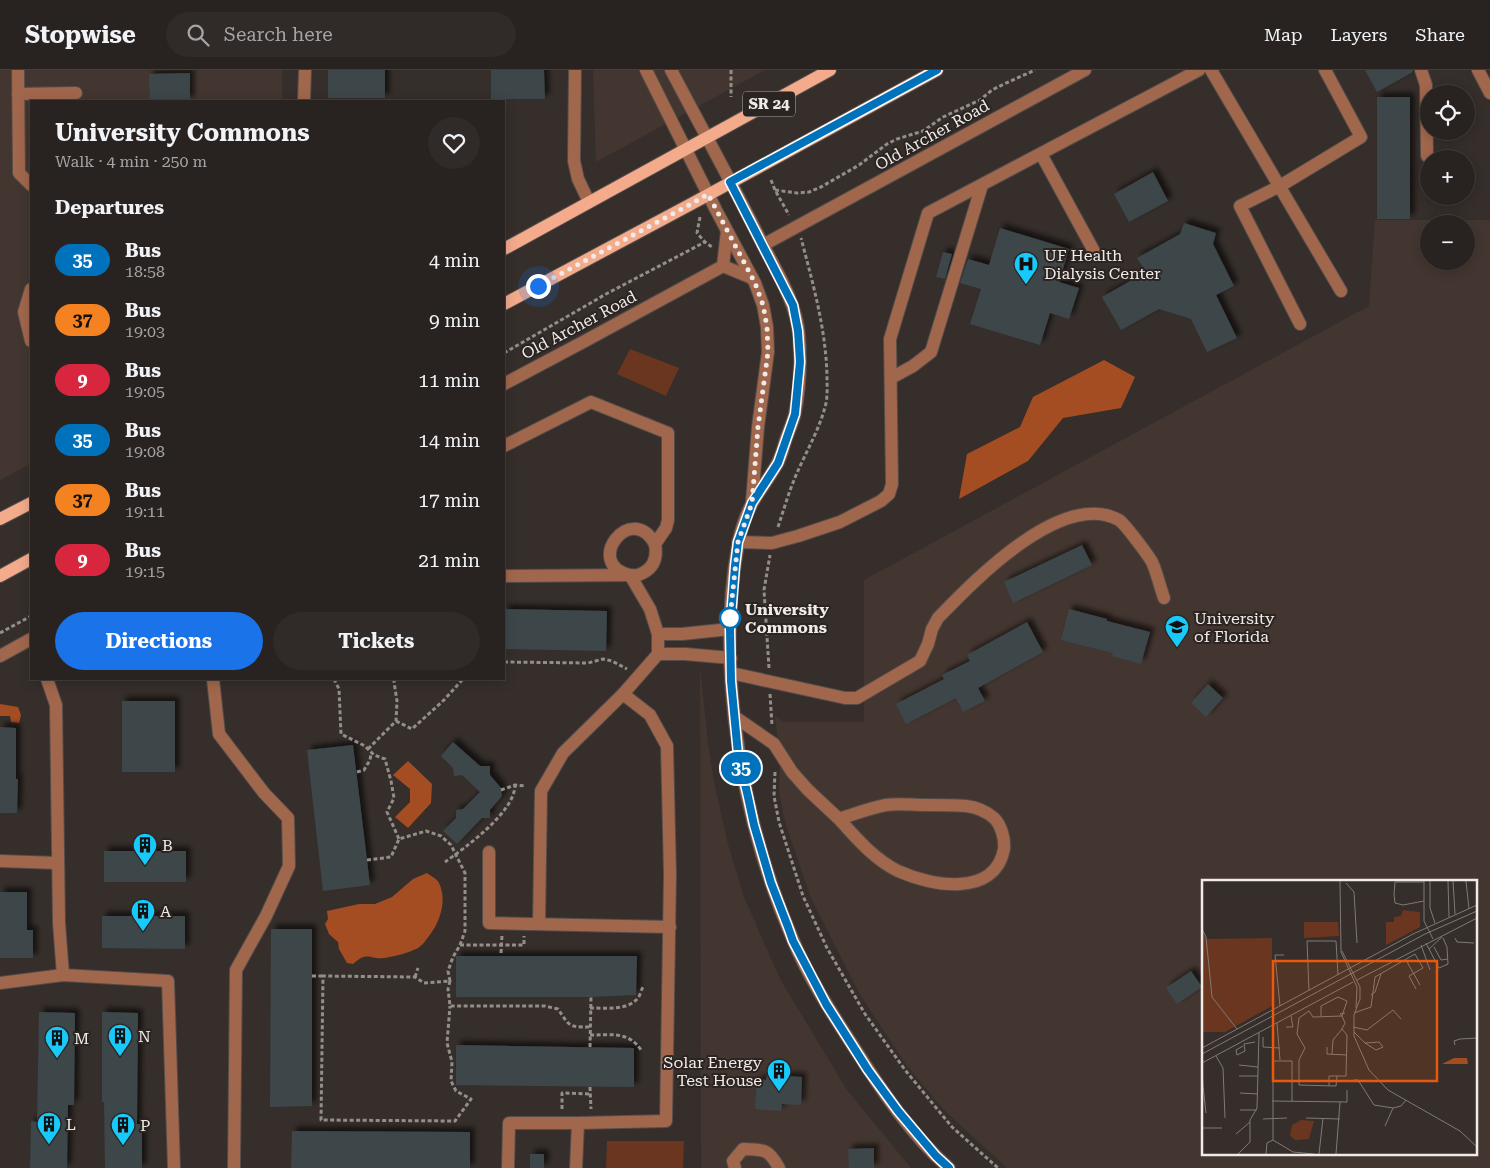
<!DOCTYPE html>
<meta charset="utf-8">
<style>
:root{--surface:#282220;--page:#302a29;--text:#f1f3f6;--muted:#a5a4a5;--line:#443f3e;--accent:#1a73e8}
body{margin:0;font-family:"Roboto Serif",serif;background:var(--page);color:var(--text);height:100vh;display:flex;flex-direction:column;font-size:19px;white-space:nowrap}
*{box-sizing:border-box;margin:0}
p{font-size:16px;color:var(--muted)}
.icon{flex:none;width:28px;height:28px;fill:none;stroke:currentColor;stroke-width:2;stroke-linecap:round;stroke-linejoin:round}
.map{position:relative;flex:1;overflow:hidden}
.sheet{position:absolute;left:30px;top:30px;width:475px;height:580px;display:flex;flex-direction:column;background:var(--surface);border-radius:0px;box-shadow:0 2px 12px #0003,0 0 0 1px var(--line)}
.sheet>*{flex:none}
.badge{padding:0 10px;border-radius:16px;font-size:18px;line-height:32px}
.tools{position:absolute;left:1420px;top:15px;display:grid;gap:10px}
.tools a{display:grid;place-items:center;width:55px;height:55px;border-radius:50%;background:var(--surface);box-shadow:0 2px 12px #0003,0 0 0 1px var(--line);font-size:25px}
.you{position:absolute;width:25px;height:25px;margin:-12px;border:4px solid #fff;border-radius:50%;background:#1a73e8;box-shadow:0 0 0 8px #1a73e833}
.map>.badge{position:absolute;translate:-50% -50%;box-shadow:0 0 0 2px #fff}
h2{padding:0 25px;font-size:19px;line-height:45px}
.round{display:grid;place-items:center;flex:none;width:52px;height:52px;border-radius:26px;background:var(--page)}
.head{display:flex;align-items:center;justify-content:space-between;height:85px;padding:0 25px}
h1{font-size:24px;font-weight:700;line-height:38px}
.cta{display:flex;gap:10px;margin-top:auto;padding:10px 25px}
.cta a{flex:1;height:58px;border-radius:30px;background:var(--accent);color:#fff;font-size:20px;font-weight:700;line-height:58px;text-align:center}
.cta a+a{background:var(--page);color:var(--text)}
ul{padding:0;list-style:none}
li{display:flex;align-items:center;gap:15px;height:60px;padding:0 25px}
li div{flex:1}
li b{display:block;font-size:19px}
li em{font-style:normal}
li .badge{min-width:55px;font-weight:700;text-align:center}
header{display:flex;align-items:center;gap:30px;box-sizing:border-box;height:70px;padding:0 25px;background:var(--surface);border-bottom:1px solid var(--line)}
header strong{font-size:24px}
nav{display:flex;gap:28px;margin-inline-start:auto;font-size:18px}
.search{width:350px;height:45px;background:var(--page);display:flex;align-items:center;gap:12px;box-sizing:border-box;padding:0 18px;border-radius:28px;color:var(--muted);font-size:19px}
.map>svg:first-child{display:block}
</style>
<header>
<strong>Stopwise</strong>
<div class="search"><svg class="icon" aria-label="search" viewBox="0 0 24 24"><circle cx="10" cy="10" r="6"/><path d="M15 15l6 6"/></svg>Search here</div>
<nav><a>Map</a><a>Layers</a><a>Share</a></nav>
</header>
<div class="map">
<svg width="1490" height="1098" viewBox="0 0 1490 1098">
<defs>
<filter id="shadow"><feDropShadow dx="4.5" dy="-4.5" stdDeviation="2.5" flood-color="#0009"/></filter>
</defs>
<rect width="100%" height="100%" fill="#352e2b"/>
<g fill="#433630" fill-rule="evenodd">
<path d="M0,0H282V31H31V394L0,410Z"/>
<path d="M593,0H765L596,92Z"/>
<path d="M1375,150H1490V1098H1007L945,1041L907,996L859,923L810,826L785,752L779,722L780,692L775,646L784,652H864V510L1369,236ZM1429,154H1466V191H1429ZM1204,812H1476V1084H1204Z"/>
<path d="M700,597L708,673L715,717L728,774L744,827L780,909L847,1020L911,1098H701Z"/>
</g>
<g fill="#6a361f">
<path d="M630,279L679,298L666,326L617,304Z"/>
<path d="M607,1071H684L683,1098H606Z"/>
</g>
<g fill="#a54d22">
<path d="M1104,290L1135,307L1121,338L1063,348L1028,391L959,429L967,384L1020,357L1033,327Z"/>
<path d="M0,634L18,637L21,645L19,653L11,652L10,646H0Z"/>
<path d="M408,691L432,714L431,733L408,758L395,747L410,732V719L393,705Z"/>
<path d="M427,803C431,806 437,809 439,813C448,832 439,855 426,870C424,873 421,876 418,878C408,883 396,886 385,888C369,890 368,880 353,894L347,893L339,879L338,872L329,864L325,854L328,849L327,841L359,834H375L392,827L413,809Z"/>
</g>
<g fill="#3e464a" filter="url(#shadow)">
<rect x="328" y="0" width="57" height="28"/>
<path d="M491,0H544L545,29H491Z"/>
<path d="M1365,0H1413V2L1377,22Z"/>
<path d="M190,3V31H150L149,4Z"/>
<rect x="1377" y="27" width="33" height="122"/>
<path d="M1153,102L1168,131L1129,152L1114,124Z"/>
<path d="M1184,153L1216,163L1213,174L1234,216L1216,225L1237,268L1207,282L1191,249L1159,239L1121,260L1102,227L1146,202L1137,188L1180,164Z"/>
<path d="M1000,158L1069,179L1059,212L1079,218L1069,249L1050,243L1040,275L970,254L981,219L960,213L968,189L989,195Z"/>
<path d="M943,182L952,184L945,209L936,207Z"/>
<path d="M1082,475L1092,495L1013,533L1004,512Z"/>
<path d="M504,539L607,541L606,581L504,579Z"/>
<path d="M1069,539L1107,549V551L1150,562L1141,594L1112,586L1113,583L1061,570Z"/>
<path d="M1027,552L1043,582L978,618L985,631L963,642L956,628L906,654L896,634L944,609L942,605L970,591L967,585Z"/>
<path d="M1208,614L1223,628L1206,647L1191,633Z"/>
<rect x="122" y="631" width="53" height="71"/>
<path d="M0,657L16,658V709H18L17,743H0Z"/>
<path d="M453,672L480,696H490V705L501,718L502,726L490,740V748H482L457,774L443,761L456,748V740L463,739L480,722L462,705L454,706L453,698L441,686Z"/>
<path d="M353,675L370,815L323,821L307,680Z"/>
<rect x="104" y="781" width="82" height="31"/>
<path d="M0,822H27V860H33V888H0Z"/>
<path d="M102,846H185V879L102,878Z"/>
<path d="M271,859H312V1036L270,1037Z"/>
<path d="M456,886H637L636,925L591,927H456Z"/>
<path d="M1191,901L1202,917L1177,934L1166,918Z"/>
<path d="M39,942L75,943L74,1035H68L67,1098H30L31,1051L37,1052Z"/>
<path d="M102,942L138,943L137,1054H142V1098H105L104,1032H102Z"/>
<path d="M456,975L634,978V1017L456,1015Z"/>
<path d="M767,1005L802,1007L801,1035L782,1034L781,1041L755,1039L757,1009L766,1010Z"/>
<path d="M292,1061L470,1062V1098H291Z"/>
<path d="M874,1078V1098H849L848,1079Z"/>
<rect x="530" y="1084" width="14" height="14"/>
</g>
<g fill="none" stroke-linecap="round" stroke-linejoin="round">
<defs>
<g id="minor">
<path d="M18,0L19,103L31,115"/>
<path d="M575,0L574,91L578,109L589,132"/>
<path d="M646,0L716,140L755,213L763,235L767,257L768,282L758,357L752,431"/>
<path d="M671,0C701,57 732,113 761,171C776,201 796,231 799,265C801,291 800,318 795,343C793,353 788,362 785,372C783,379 781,387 777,394C770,407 761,418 754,430C747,441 740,462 738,475C715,600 743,755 793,870C810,911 835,948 859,985C884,1024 914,1068 949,1098"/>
<path d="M1211,0L1341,221"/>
<path d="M1421,0L1426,15L1427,86"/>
<path d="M1478,0L1490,23"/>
<path d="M18,24L76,23"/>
<path d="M304,31L305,0"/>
<path d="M1041,84L1095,183"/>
<path d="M763,175L1085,0"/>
<path d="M723,196L727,161"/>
<path d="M723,196L752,208"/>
<path d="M31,219L24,242L31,271"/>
<path d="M1300,254L1240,136L1280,116L1361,67L1325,0"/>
<path d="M891,308L913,296L931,282L982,115"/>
<path d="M504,314L585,271L723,196"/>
<path d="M504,376L591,332L668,363V450L666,458L655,474C658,490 652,500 638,505L504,506"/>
<path d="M738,472L772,473L798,466L840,452L881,431L889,424L892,414L890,269L928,143L1199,0"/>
<path d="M658,564H682L730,559"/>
<path d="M658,584H685L731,588"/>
<path d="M0,586L31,569"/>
<path d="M731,603L845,628H857L920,591L928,574L932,559L938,548C974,511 1062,419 1119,450C1125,454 1148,485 1152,492C1157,503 1160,517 1164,528"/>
<path d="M47,609L56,635L59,853L63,905"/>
<path d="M213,609L219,664L264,723L288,748L289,796L266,846L236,900L234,1098"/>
<path d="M735,647L774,674L792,702L808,720L839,749C854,744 870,738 886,735C898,733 912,735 924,735C938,735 952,735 966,736C975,737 986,741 994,748C1001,755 1005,768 1004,779C995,828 931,816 898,801C874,789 856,768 839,749"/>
<path d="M489,782V853L670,857"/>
<path d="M0,791L58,793"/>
<path d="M539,854L541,721L563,683L623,624"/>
<path d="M0,913L63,905L168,911L174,1098"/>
<path d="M508,1098L509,1053H578"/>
<path d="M576,1098L578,1053L666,1051L670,804L667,676L650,645L623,624L658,584V564L650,539L630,505C583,495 630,430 655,474"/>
<path d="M735,1098L733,1091L743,1079C764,1080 768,1078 779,1098"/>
</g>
<g id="major">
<path d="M504,179L830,0"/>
<path d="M504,234L693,133L937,0"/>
<path d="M0,449L31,433"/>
<path d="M0,506L31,489"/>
</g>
</defs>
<use href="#minor" stroke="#534c49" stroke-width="14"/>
<use href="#major" stroke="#534c49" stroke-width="14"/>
<g stroke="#948e8b" stroke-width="3" stroke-dasharray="4 2.5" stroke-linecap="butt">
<path d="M731,0V27"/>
<path d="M771,110L775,120L789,145"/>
<path d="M775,120L797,123L809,122L821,117L859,95L887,74L897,69L923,61L943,47L980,30L992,20L1004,14L1035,0"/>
<path d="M700,147L697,163L705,172L712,177"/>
<path d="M504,283L606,224L705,172"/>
<path d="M778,457C784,439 789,421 797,403C806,382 819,360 825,337C828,327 827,317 827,307C826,259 813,214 801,168"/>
<path d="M0,563L31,546"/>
<path d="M504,592L588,593L603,589L612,591L627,599"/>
<path d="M769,598L764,520L770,485"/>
<path d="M334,609L339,619L341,664L365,676L374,685L385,689L391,711L394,728L387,742L399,769"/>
<path d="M770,624L772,655"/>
<path d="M396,651L412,659L444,630L463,609"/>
<path d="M368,679L396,651L397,631L394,612L395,609"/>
<path d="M357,702L364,700L370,690L371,683"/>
<path d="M775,702L774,726L779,752L803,826L827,878L865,944L905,1000L952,1057L998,1098"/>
<path d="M501,720L515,715L526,716"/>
<path d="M367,790L391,787L399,769L426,761L441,766L451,775L465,803V861L460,875L453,887L448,901L450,911L424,913L415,907L323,906L321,1050L455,1051L471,1029L456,1021L451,1011L452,992L447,973L450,936"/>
<path d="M445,792C466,777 515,742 515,715"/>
<path d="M460,875H524V866"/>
<path d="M501,883L502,865"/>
<path d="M312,906H323"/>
<path d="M415,907L418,898"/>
<path d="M450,911L448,919L450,936H545L558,939C570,957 569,957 590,957"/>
<path d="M590,938C606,938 627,941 638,928C640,926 641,920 643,917"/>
<path d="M590,965C610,965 629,961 641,980"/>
<path d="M590,977L591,927"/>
<path d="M590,1017L591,1039"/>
<path d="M562,1039V1023L591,1024"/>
</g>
<use href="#minor" stroke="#a1674d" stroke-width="12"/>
<use href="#major" stroke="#f3ab8c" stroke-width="12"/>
</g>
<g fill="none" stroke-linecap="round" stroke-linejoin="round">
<defs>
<path id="line" d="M937,0L730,112L793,235L798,261L800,292L795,344L778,393L752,433L738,472L735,496L730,559L731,611L738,684L748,727L754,755L771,813L788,857L793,871L826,934L868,1000L898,1041L936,1086L949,1098"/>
</defs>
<use href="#line" stroke="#fff" stroke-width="11"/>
<use href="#line" stroke="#0072bc" stroke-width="8"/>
<path stroke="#f0ebe9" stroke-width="5" stroke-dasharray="0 9" d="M538,216L693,133L708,124L755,213L763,235L767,257L768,282L758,357L752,433L738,472L730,548"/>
</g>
<defs>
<symbol id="hospital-pin" viewBox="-11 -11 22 30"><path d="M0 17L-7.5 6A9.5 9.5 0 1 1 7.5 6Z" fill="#17cafb" stroke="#2b2421"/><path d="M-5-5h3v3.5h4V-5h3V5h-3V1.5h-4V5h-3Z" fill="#111"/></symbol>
<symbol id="university-pin" viewBox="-11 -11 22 30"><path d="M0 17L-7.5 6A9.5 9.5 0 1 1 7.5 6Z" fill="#17cafb" stroke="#2b2421"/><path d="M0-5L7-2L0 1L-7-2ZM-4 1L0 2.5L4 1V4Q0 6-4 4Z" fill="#111"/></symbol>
<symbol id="building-pin" viewBox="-11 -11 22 30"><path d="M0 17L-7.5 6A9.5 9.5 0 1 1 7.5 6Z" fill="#17cafb" stroke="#2b2421"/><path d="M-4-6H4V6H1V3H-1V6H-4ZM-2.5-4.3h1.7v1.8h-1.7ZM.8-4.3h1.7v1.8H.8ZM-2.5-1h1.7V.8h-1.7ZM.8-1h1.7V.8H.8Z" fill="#111"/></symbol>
</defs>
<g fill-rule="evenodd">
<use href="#hospital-pin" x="1012" y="180" width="28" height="38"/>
<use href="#university-pin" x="1163" y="543" width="28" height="38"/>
<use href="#building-pin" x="131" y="761" width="28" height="38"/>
<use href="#building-pin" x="129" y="827" width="28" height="38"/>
<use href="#building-pin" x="106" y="952" width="28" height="38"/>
<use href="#building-pin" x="43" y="954" width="28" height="38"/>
<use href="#building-pin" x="765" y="987" width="28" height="38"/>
<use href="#building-pin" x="35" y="1040" width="28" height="38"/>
<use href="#building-pin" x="109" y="1041" width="28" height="38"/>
</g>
<circle fill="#fff" stroke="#0072bc" stroke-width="2.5" cx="730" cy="548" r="10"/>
<g text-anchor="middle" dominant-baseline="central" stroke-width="4" stroke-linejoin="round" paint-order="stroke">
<rect fill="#2b2421" stroke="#b5afad" stroke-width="1" x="743" y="21.5" width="52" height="25" rx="4"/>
<g font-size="15" font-weight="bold" fill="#f0ebe9">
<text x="769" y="34">SR 24</text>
</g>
<g font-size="16" fill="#f0ebe9" stroke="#2b2421">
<text transform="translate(932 65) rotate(-29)">Old Archer Road</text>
<text transform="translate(579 255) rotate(-28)">Old Archer Road</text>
</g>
<g font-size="16" fill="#f0ebe9" stroke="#2b2421" text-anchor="start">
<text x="1044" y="185">UF Health<tspan x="1044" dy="18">Dialysis Center</tspan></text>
<text x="1194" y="548">University<tspan x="1194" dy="18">of Florida</tspan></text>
<text x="162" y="775">B</text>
<text x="160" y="841">A</text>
<text x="138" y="966">N</text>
<text x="74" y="968">M</text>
<text x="762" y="992" text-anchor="end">Solar Energy<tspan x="762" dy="18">Test House</tspan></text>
<text x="66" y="1054">L</text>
<text x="140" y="1055">P</text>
</g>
<g font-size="16" font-weight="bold" fill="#f0ebe9" stroke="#2b2421" text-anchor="start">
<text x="745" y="539">University<tspan x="745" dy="18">Commons</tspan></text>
</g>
</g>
<g transform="translate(1202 810)">
<rect width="275" height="275" fill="#352e2b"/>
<path d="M201,30L218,32V47L184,65V42H192V37L199,36ZM102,42H136L137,56L102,58ZM0,50L4,59L70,58V126L23,152H0ZM99,240L112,241L107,259L93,260L88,255L90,245Z" fill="#6a361f"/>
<path d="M252,178H265L266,184H240Z" fill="#a54d22"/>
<path fill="none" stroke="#807a77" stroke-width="1" d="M138,1L139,72L155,107L154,128M222,1V41L231,59M228,1V28L233,43M246,1L247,37M251,1L253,34M264,1L267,29M222,2H193L192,14L193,23L201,25L222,21M144,3L152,12L155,63M0,49L4,57L10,117L35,149M253,58L255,62L272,63M224,63L227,69L240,57M219,65L228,90M232,67L239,80L246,79M227,69L237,88L246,84L245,67L241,58M140,71L158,107V119L152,135V156L167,190L186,210L258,251L275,267M204,80L218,105M155,100L275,38M107,111L105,61H134L136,95M169,115L173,112L179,94M78,126L73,75H82M152,133L169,127L173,97L213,74L221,88L207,96L214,109M119,136V126L136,117L145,121L140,136M140,136L111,137L107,131L97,138L95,154L103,168L97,180V205L134,206L135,196H144L145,155L140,149L143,143L140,136L138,134L143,133M75,143L78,180M84,147H91L89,136M151,147L165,150L191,130L199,139M152,152L163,163L177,162L181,167L174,170L163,163M61,157V167L78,168M253,165L252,161L258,159L275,158M41,166L34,170L35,175L43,171L42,164L53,162M125,167V174L145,175M0,168L211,54L275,25M0,174L223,54L275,31M130,174L131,160L140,149M14,176L21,188L23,238M0,183L151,102M37,185L56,187M0,187L1,206M37,196H56M157,202L152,200H156L172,225L191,228L199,226L204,220M1,206L4,233M127,206V196H135M38,213L56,214M70,221L145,222V210M90,221V181H71V260L91,272L112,274M38,230H55M104,238L138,239M61,239L85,238M183,246L191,228M0,248H20M34,254L48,242M36,274L48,262V240L55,228L57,153M64,274L65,263L71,260M117,274L121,238M134,274L138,222"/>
<path fill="#e8590c" fill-opacity="0.15" stroke="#e8590c" stroke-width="2.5" d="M71,81H235V201H71Z"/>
<rect width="275" height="275" fill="none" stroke="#f0ebe9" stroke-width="2.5"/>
</g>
</svg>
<div class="tools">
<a><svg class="icon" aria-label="locate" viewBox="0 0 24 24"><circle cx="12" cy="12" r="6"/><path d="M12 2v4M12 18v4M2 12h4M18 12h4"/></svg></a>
<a>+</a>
<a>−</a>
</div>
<div class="you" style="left:538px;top:216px"></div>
<b class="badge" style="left:741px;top:698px;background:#0072bc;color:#fff">35</b>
<section class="sheet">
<div class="head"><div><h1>University Commons</h1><p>Walk · 4 min · 250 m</p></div><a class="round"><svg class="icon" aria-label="heart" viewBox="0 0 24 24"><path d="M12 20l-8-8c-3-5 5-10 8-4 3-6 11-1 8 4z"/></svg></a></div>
<h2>Departures</h2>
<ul>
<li><span class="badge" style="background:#0072bc;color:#fff">35</span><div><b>Bus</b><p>18:58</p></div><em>4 min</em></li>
<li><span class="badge" style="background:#f58220;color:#111">37</span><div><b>Bus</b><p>19:03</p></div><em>9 min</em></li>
<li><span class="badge" style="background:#d7263d;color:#fff">9</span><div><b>Bus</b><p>19:05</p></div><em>11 min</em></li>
<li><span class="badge" style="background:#0072bc;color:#fff">35</span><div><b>Bus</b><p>19:08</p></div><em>14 min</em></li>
<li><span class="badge" style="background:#f58220;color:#111">37</span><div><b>Bus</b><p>19:11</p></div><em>17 min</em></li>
<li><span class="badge" style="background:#d7263d;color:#fff">9</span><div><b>Bus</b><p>19:15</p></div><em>21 min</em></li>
</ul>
<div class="cta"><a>Directions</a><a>Tickets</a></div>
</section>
</div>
